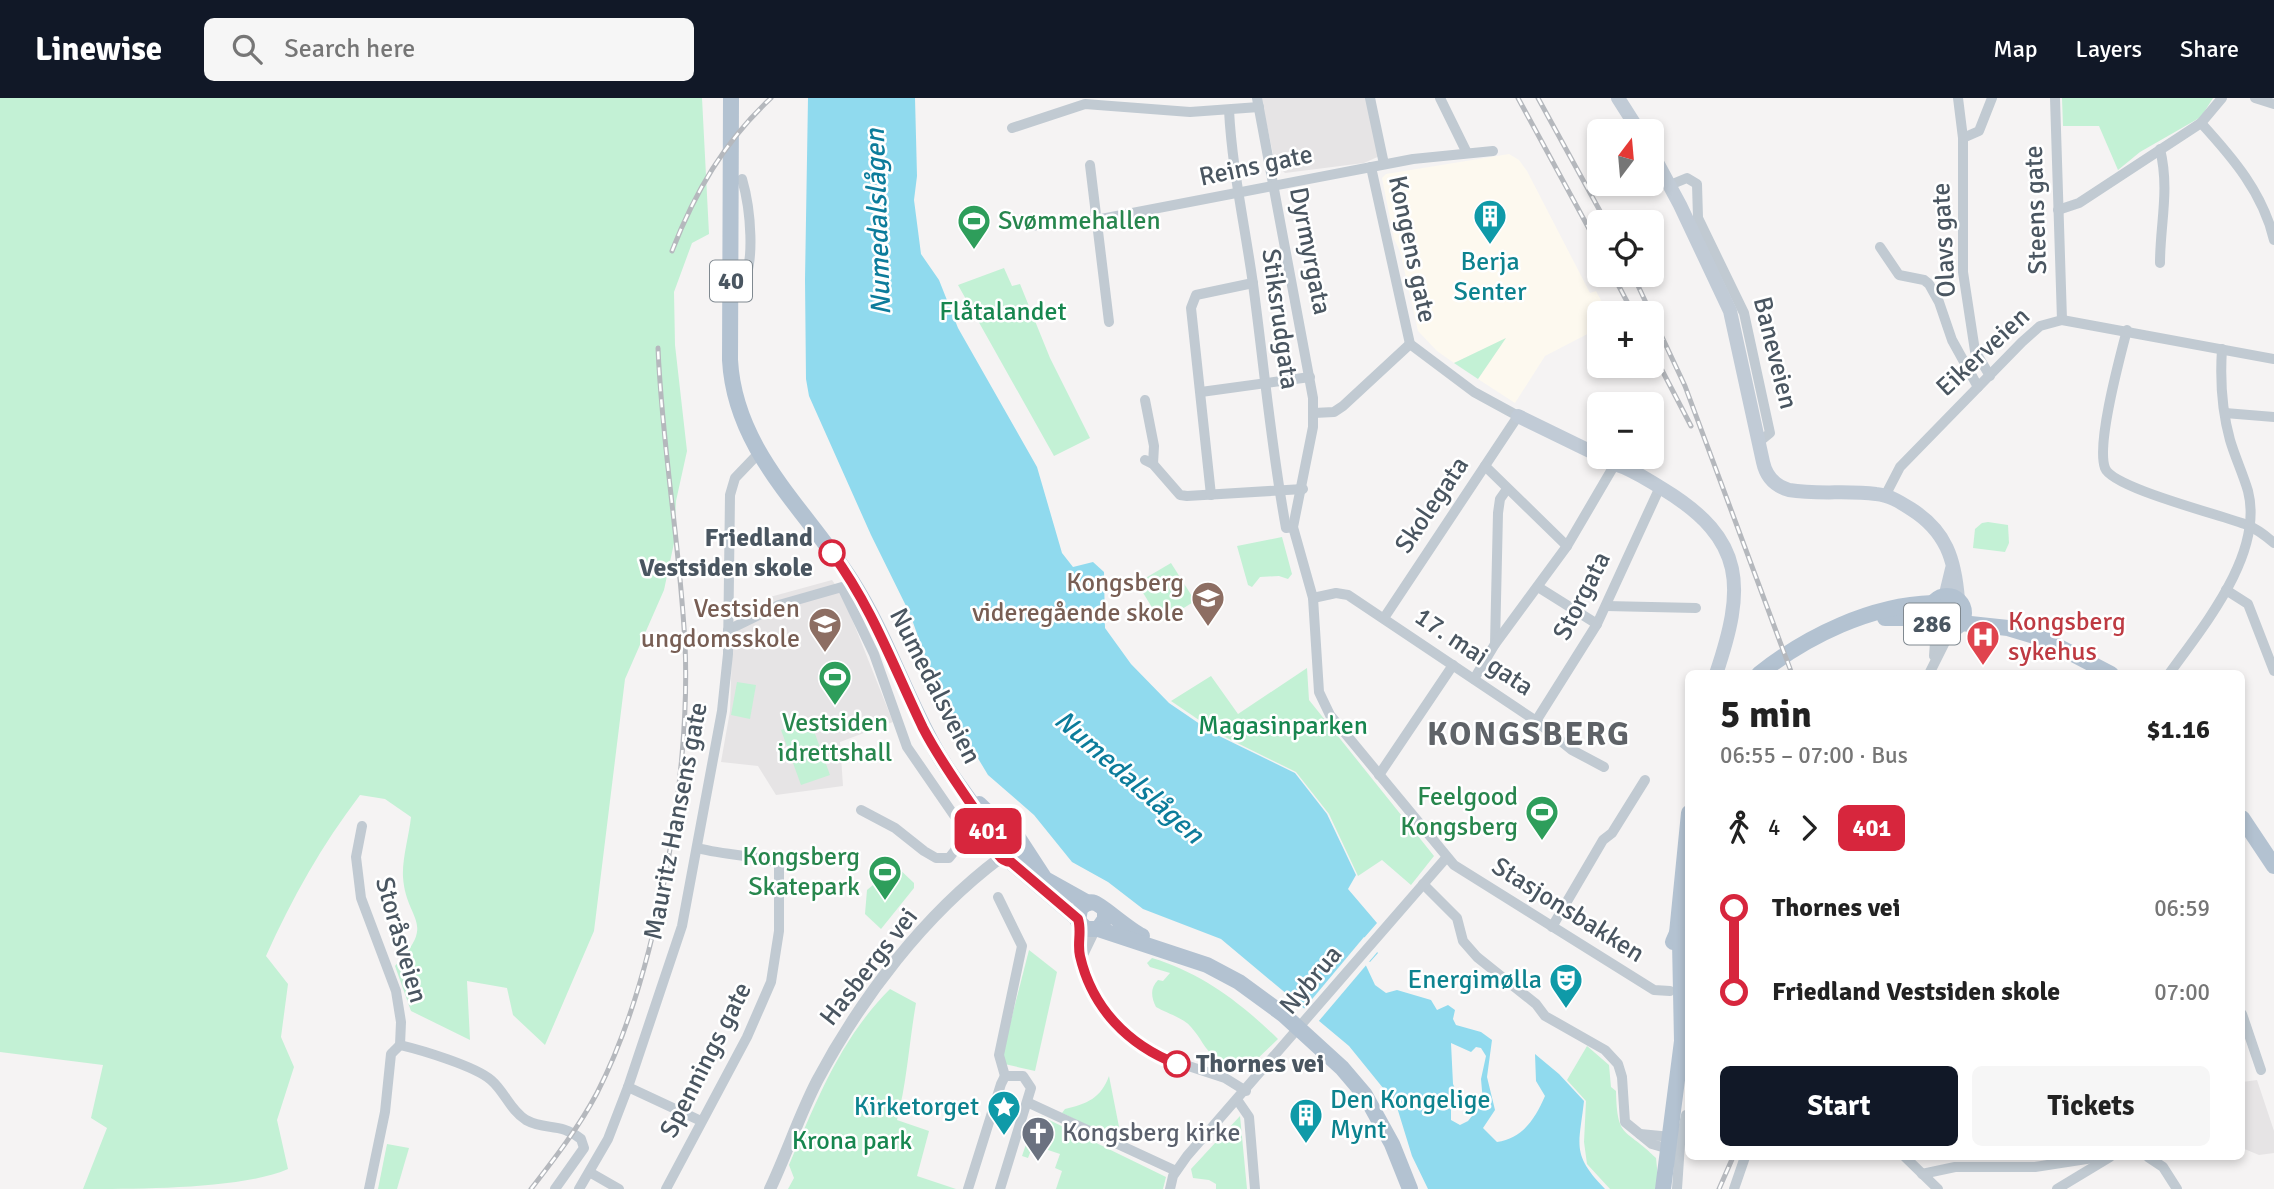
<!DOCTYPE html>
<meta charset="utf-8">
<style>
:root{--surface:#fff;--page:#f6f6f6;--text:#222;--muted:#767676;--accent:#111827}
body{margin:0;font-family:Signika,sans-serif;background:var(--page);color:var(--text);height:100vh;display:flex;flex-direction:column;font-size:26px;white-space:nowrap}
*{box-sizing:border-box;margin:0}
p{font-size:23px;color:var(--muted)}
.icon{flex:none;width:38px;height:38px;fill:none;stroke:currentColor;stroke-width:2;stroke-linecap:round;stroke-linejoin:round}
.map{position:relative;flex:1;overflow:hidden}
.side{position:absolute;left:1685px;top:572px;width:560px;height:490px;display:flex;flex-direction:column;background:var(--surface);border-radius:10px;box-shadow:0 4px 10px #0003}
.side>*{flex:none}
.badge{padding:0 14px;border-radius:10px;font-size:24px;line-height:46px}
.needle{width:46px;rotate:16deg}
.buttons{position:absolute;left:1587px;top:21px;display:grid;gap:14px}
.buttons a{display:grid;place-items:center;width:77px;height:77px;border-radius:10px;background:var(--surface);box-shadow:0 4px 10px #0003;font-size:35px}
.map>.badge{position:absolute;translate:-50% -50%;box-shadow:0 0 0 4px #fff}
.legs{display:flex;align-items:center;gap:10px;height:77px;padding:0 35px;font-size:23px}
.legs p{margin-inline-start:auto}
.summary{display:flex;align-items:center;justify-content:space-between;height:119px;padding:0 35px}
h1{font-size:38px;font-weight:800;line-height:52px}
.primary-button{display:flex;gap:14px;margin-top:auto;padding:14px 35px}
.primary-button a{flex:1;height:80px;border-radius:10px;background:var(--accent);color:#fff;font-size:28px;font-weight:800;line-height:80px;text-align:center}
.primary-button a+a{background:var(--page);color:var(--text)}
ul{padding:0 35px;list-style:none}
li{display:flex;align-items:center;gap:24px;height:84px;font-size:26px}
li i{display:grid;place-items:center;width:10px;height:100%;margin:0 9px;background:currentColor}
li i::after{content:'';width:18px;height:18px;margin:-9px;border:5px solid;border-radius:50%;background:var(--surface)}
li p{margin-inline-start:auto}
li:first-child i{background:linear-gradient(#0000 50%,currentColor 0)}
li:last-child i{background:linear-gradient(currentColor 50%,#0000 0)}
header{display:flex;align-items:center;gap:42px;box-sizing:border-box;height:98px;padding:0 35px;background:var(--accent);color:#fff}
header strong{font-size:33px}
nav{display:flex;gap:38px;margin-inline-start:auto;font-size:24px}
.search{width:490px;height:63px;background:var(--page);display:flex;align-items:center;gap:18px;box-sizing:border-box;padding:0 24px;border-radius:10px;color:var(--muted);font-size:26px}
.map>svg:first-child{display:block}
</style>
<header>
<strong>Linewise</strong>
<div class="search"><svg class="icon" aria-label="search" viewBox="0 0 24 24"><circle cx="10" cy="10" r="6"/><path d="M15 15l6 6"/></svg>Search here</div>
<nav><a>Map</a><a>Layers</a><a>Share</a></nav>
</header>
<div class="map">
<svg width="2274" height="1091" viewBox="0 0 2274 1091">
<rect width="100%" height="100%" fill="#f5f3f3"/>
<path fill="#fdf9ef" d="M1509,56L1519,62L1527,73L1590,195L1596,193L1608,215H1600L1599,230L1545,258L1515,305L1478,281L1505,241L1454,265L1437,253L1418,233L1400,153L1394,141L1382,80L1386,76Z"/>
<g fill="#e6e4e5">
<path d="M1261,0H1375L1382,57L1364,65L1285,75L1275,65Z"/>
<path d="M832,482L842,496L893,624L840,644L843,688L776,697L758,668L721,664L730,613L733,524L771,508L770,499Z"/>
<path d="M2257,982L2274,1033V1055L2259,1057L2242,1050V984Z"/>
</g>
<g fill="#c3f1d5">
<path d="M0,0H702L709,136L692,145L674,194L675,247L687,353L676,403L674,445L664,492L625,581L594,833L545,947L513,917L507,890L467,883L470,942L411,913L395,868C438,823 406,824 403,779C402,761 409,738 411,719L385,701L360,697C322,747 292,800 266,858L288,886L281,939L294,969L277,1022L288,1071C243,1091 140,1091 83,1091L107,1030L91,1020L103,967L0,954Z"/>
<path d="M2062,0H2213L2201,19L2140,54L2118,72L2099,28H2063Z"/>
<path d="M1004,170L1012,188L1020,186L1050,260L1090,340L1054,358L958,187Z"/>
<path d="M1506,240L1478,281L1454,265Z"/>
<path d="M1988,424L2008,427L2009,445L2005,454L1973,450L1975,431L1982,425Z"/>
<path d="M1282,439L1292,476L1288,481L1279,478L1260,479L1252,489L1248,487L1237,448Z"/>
<path d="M1171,465L1195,503L1161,524L1137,485Z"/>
<path d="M1307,570L1309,602L1434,758L1411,787L1382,762L1358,778L1329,716L1296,674L1221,637L1171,603L1211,578L1238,616Z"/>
<path d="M737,584L756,587L750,621L731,617Z"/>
<path d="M810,622L830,677L801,687L781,632Z"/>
<path d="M896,768L914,785V790L881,831L865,816L867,792Z"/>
<path d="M1029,852L1057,874L1035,973L1000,965Z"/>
<path d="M1152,860C1202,875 1241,905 1278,941L1252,966L1236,963L1226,967C1204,954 1205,945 1191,929C1184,920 1166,915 1156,909C1151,899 1150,890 1158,882L1163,883L1170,875L1150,869L1147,865Z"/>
<path d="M890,891L916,905C909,945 907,984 897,1022L929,1033L917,1078L956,1091H788L794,1080L789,1067C816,1004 840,941 890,891Z"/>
<path d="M1587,948L1609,967L1611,989L1616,993C1617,1042 1625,1029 1656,1060L1658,1080L1655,1091H1610L1587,1066L1584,1044L1586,1003L1567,982Z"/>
<path d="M1109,978L1122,1044L1062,1015L1065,1011C1087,1006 1101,1000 1109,978Z"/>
<path d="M1041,1018L1166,1079L1163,1091H1056L1062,1073L1055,1070L1060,1056L1033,1047L1028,1060L1022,1058L1035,1020Z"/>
<path d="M1240,1018L1247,1091H1216V1086L1209,1082L1193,1080L1191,1071Z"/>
<path d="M387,1046L409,1050L397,1091H378Z"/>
</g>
<path fill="#90daee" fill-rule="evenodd" d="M808,0H915L917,78L914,102L921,156L939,182L958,230L1037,369L1062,455L1073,469L1093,464L1104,474L1105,530L1131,566L1169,605L1213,635L1295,675L1327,716L1356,777L1348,791L1377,825L1364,840L1378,855L1370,864L1362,859L1375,887L1386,895L1397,892L1431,902L1437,912L1448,907L1455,912L1453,921L1456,927L1481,934L1492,942L1487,979L1495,1012L1483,1030L1497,1044C1523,1040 1535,1021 1545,998L1536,983L1535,956L1559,976L1584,1003C1579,1048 1571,1056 1605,1091H1428L1412,1058L1396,1006L1349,948L1221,841L1143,811L1108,784L1072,764L1034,717L988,677L937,592L910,516L871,437L809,298L806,281L805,182ZM1451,945L1471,954L1476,949L1481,950L1486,958L1481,981L1483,1004L1468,1023L1460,1027L1451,1022V1012L1458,997L1453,986Z"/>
<path fill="#f5f3f3" d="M1364,839L1379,852L1318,924L1303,912Z"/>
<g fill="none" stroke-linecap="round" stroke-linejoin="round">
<g stroke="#c1cad2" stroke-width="10">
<path d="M1257,0L1313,300V329L1293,429L1313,500L1319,594L1330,617L1454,767L1654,892L1670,893"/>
<path d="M1370,0L1384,66"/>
<path d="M1440,0L1467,55"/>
<path d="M1958,0L1963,40V174L1975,253L1990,278"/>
<path d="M2055,0L2062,222"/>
<path d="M2255,0L2274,6"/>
<path d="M1229,12C1232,71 1245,128 1253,186C1264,267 1271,349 1286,430L1293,429"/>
<path d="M2201,25C2233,60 2263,95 2274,142"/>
<path d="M1012,30L1085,6L1190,14L1259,9"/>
<path d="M1963,40L1979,33L1992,0"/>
<path d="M2160,51C2170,92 2160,126 2160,165"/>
<path d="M1090,67L1109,224"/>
<path d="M1371,69L1410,246L1474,294L1518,318L1384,520"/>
<path d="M1670,87L1687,80L1697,86L1698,120L1744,215L1770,335L1759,344"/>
<path d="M2058,112L2079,105L2201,25L2222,0"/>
<path d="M1028,128L1096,122L1413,61L1493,53"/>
<path d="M1880,149L1899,177L1924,182L1929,186L1939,204L1952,242L1978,289"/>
<path d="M731,191H740C757,168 750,108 742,81"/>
<path d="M2127,232C2120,259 2096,346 2105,370C2112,390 2222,417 2247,427C2257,431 2266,438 2274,445"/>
<path d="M1201,294L1310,279"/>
<path d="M1145,302L1154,348L1153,366"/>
<path d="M1314,315L1334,314L1343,308L1410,246"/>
<path d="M2225,315L2274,319"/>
<path d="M1145,362L1153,366L1180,397L1187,398L1303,391"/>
<path d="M1485,368L1567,448"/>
<path d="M1211,397L1191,210L1196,197L1253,185"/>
<path d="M1885,398L1900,369L2022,244L2040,228L2062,222L2274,261"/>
<path d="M1538,489L1597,526"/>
<path d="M2226,492L2248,506L2274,573"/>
<path d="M1313,500L1336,495L1348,497L1536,623L1572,652L1604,669"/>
<path d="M1606,508L1696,510"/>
<path d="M728,532L779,507L842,489L874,556L907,649L960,726L964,741L949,760H936L924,753L895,730L861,712"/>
<path d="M1495,546L1498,415L1500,401L1507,391"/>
<path d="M1934,558L1936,530"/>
<path d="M1929,576L1952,530"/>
<path d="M2169,576C2204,527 2264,456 2248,393C2243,376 2235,359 2230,342C2222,313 2220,281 2222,251"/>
<path d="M1474,581L1495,546L1567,448L1615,366"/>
<path d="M1536,623L1597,526L1660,389"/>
<path d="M1379,677L1453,567"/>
<path d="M362,728L356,759L361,800L396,893L401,924L400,947L391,956L385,1014L369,1091"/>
<path d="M1423,786L1457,820L1463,843L1477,859L1536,906L1545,918L1605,952L1618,966L1622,979L1625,1024L1652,1046L1669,1051"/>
<path d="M998,799L1022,848L999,957L1005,978"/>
<path d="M1079,826L1078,848L1084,874L1110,920L1122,934L1155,957L1225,980L1246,993"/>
<path d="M1552,829L1603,742L1612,735L1645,682"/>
<path d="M1081,861L1095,832"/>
<path d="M2242,916L2261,972"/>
<path d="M400,947C421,952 475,968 491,982C505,994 510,1012 526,1022C546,1033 560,1024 581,1041L584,1050L555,1091"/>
<path d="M628,989L701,1023"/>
<path d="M1238,1003L1249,1019L1255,1091"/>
<path d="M1029,1005L1176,1073"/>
<path d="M1640,1036L1671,1039"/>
<path d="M1905,1059L1938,1091"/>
<path d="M2148,1059L2163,1069L2177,1091"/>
<path d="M591,1075L619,1091"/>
<path d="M1922,1076L1955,1069H2035L2093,1060L2097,1063"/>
<path d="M579,1091L608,1041L628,989L682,828L722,613L728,556L730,397L735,380L758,356"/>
<path d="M666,1091L747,939L771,884L779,833V766C768,759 716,756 698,750"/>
<path d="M968,1091L1001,986L1005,978H1023L1031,990L1000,1091"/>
<path d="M1170,1091L1173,1078L1187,1058L1446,760"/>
<path d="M1677,1091L1680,1046L1686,1017"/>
<path d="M1734,1091L1745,1059"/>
<path d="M2057,1091L2110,1059"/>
</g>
<path stroke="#c1cad2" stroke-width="12" d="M770,1091C787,1055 799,1018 817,983C861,900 924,817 1000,760"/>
<g stroke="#c1cbd6" stroke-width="14">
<path d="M1618,0L1639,33"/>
<path d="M1652,55L1680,107L1730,213L1763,364C1766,378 1775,388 1789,392C1818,397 1847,392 1876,396C1889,397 1900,404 1911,411C1946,433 1955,461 1958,502"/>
<path d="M1518,318L1600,358"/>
<path d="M1615,366C1634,372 1646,381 1663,391C1747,442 1745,490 1716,576"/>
<path d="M1945,500L1952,471"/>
</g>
<g stroke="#b3c2d1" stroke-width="16">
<path d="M731,0L730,262C735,353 805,410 851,482C885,535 904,595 934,649C952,683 982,713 996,748"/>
<circle cx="1947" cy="515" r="17"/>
<path d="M1885,520H1908L1930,524"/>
<path d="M1961,525L2008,530L2044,541L2111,576"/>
<path d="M1759,576C1807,538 1871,507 1933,505"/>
<path d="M979,706L1010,736"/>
<path d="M2242,720L2274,768"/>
<path d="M1024,750L1019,761L1011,764L1000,760L996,752L1001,739L1010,736L1017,738L1045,781L1088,805"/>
<path d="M1011,764L1078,821"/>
<path d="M1105,813V821L1098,831H1086L1078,823L1080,811C1084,806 1089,803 1095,805C1100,806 1129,832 1142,838"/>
<path d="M1098,831L1207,867L1239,884L1284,917L1342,970L1365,997L1392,1046L1410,1091"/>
<path d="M1673,844L1677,835L1689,715"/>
<path d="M1663,1091L1682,943L1680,844L1677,835"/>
</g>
<defs>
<g id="rail">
<path d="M1518,0L1600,151"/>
<path d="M1538,0L1606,124"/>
<path d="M672,153C695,94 724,44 771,0"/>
<path d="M1613,177L1633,215"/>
<path d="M1633,177L1685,288L1792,576"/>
<path d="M1652,253L1691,328"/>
<path d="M531,1091C555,1060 579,1029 597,995C657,878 691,676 685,546C680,447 662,349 658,250"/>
<path d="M1719,1091L1733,1059"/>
</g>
</defs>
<use href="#rail" stroke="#b5b8bd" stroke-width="5"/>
<use href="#rail" stroke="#fff" stroke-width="2.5" stroke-dasharray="8" stroke-linecap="butt"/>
</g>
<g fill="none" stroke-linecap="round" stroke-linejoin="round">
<defs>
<path id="line-1" d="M832,455C872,509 894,570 923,630C941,665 964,695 986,728C994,741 994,763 1011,764L1078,821C1082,833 1077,845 1080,858C1092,910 1128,947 1177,966"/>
</defs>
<use href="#line-1" stroke="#fff" stroke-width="16"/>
<use href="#line-1" stroke="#d7263d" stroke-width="10"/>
</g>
<defs>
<symbol id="building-pin" viewBox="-11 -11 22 30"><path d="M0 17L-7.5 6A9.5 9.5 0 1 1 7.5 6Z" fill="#0f9aa8" stroke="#fff"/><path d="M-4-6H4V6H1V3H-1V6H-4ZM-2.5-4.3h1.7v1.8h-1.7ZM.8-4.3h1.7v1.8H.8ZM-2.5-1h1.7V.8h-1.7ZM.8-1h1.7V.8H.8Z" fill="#fff"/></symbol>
<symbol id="stadium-pin" viewBox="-11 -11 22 30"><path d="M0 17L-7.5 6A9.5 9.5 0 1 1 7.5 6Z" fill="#2e9e5b" stroke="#fff"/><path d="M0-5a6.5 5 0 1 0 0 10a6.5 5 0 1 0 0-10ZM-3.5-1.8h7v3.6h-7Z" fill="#fff"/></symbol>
<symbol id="school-pin" viewBox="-11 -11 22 30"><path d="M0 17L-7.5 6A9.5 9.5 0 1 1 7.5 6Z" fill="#8d6e63" stroke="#fff"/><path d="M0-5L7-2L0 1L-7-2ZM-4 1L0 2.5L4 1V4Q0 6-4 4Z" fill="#fff"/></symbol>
<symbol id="hospital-pin" viewBox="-11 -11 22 30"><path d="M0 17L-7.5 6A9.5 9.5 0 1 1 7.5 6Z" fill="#e0444e" stroke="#fff"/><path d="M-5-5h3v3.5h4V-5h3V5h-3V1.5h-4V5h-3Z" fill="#fff"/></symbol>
<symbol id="theatre-pin" viewBox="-11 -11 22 30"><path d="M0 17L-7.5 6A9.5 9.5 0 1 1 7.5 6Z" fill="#0f9aa8" stroke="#fff"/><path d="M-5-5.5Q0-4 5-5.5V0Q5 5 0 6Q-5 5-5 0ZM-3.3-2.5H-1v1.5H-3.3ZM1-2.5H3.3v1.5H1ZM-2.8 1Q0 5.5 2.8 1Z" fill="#fff"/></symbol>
<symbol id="sight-pin" viewBox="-11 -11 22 30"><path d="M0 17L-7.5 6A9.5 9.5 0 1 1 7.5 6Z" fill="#0f9aa8" stroke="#fff"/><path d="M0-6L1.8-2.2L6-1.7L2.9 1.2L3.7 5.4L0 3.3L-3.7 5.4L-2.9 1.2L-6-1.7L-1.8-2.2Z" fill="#fff"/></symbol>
<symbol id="church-pin" viewBox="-11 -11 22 30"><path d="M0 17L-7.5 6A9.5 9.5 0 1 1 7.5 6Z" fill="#6b7280" stroke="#fff"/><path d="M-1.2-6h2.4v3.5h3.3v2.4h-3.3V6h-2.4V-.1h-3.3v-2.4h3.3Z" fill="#fff"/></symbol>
</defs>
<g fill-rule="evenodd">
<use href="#building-pin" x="1471" y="99" width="38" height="52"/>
<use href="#stadium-pin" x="955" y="104" width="38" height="52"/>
<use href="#school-pin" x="1189" y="481" width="38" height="52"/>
<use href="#school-pin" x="806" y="507" width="38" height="52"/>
<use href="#hospital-pin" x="1964" y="520" width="38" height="52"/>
<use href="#stadium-pin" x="816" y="560" width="38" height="52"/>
<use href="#stadium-pin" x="1523" y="695" width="38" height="52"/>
<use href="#stadium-pin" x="866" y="755" width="38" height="52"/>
<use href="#theatre-pin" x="1547" y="863" width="38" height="52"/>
<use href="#sight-pin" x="985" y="990" width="38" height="52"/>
<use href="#building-pin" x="1287" y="998" width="38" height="52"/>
<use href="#church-pin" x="1019" y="1016" width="38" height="52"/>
</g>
<g fill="#fff" stroke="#d7263d" stroke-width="3.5">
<circle cx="832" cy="455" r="12"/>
<circle cx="1177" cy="966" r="12"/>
</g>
<g text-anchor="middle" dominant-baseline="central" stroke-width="5" stroke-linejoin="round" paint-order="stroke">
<g fill="#fff" stroke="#808990" stroke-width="2">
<rect x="710" y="162.5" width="42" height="41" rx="5"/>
<rect x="1904" y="505.5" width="56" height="41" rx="5"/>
</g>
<g font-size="24" font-weight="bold" fill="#4a5661">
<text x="731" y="183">40</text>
<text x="1932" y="526">286</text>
</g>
<g font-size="26" fill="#4a5661" stroke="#fff">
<text transform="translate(1256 68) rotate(-12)">Reins gate</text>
<text transform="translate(2036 112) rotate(-92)">Steens gate</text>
<text transform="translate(1944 142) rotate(-93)">Olavs gate</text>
<text transform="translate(1412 151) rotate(78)">Kongens gate</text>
<text transform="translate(1310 153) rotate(79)">Dyrmyrgata</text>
<text transform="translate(1280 221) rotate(82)">Stiksrudgata</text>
<text transform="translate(1983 254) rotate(-43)">Eikerveien</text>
<text transform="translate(1775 255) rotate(76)">Baneveien</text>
<text transform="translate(1432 407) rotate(-56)">Skolegata</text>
<text transform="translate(1582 498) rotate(-63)">Storgata</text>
<text transform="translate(1474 554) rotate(34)">17. mai gata</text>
<text transform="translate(935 588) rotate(63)">Numedalsveien</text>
<text transform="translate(676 723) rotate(-79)">Mauritz Hansens gate</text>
<text transform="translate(1568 812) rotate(32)">Stasjonsbakken</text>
<text transform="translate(401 842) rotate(74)">Storåsveien</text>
<text transform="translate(869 869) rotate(-52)">Hasbergs vei</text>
<text transform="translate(1311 882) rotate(-50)">Nybrua</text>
<text transform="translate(706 962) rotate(-63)">Spennings gate</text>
</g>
<g font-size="26" fill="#27864d" stroke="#fff" text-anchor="end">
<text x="998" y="123" text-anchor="start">Svømmehallen</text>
<text x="835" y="625" text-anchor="middle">Vestsiden<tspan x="835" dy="30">idrettshall</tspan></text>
<text x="1518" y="699">Feelgood<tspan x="1518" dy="30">Kongsberg</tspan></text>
<text x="860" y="759">Kongsberg<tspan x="860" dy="30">Skatepark</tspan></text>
</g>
<g font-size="26" fill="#0d838f" stroke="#fff" text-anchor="end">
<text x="1490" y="164" text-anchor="middle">Berja<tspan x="1490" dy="30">Senter</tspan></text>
<text x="1542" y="882">Energimølla</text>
<text x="1330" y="1002" text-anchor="start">Den Kongelige<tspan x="1330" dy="30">Mynt</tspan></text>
<text x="979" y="1009">Kirketorget</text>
</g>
<g font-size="26" fill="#17864f" stroke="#fff">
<text x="1003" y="214">Flåtalandet</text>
<text x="1283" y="628">Magasinparken</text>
<text x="852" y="1043">Krona park</text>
</g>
<g font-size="26" font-weight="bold" fill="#4a5661" stroke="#fff" text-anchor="end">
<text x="813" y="440">Friedland<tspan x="813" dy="30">Vestsiden skole</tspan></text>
<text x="1196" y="966" text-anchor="start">Thornes vei</text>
</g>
<g font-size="26" fill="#785e54" stroke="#fff" text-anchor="end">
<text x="1184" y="485">Kongsberg<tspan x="1184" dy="30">videregående skole</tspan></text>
<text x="800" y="511">Vestsiden<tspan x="800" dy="30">ungdomsskole</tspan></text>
</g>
<g font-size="26" fill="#be3a42" stroke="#fff" text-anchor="start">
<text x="2008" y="524">Kongsberg<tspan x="2008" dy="30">sykehus</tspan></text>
</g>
<g font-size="26" fill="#5b616d" stroke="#fff" text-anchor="start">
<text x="1062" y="1035">Kongsberg kirke</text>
</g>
<g font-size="28" font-style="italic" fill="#0c7c9b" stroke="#fff">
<text transform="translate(878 124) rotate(-92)">Numedalslågen</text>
<text transform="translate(1129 679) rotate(41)">Numedalslågen</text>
</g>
<g font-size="33" font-weight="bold" letter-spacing="2" fill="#5f6368" stroke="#fff">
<text x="1529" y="636">KONGSBERG</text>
</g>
</g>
</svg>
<div class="buttons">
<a><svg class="needle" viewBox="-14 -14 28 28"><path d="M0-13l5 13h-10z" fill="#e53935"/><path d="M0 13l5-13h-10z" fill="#767676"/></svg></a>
<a><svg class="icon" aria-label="locate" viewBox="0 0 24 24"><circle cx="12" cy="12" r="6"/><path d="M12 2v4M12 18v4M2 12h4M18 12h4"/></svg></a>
<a>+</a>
<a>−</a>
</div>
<b class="badge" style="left:988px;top:733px;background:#d7263d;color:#fff">401</b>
<section class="side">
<div class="summary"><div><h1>5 min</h1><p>06:55 – 07:00 · Bus</p></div><b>$1.16</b></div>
<div class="legs"><svg class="icon" aria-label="walk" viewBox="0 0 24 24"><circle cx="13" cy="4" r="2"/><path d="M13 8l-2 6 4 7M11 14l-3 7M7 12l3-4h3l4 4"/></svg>4<svg class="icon" aria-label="forward" viewBox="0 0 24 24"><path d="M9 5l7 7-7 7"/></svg><b class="badge" style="background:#d7263d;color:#fff">401</b></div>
<ul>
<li><i style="color:#d7263d"></i><b>Thornes vei</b><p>06:59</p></li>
<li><i style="color:#d7263d"></i><b>Friedland Vestsiden skole</b><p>07:00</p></li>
</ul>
<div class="primary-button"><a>Start</a><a>Tickets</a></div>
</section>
</div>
